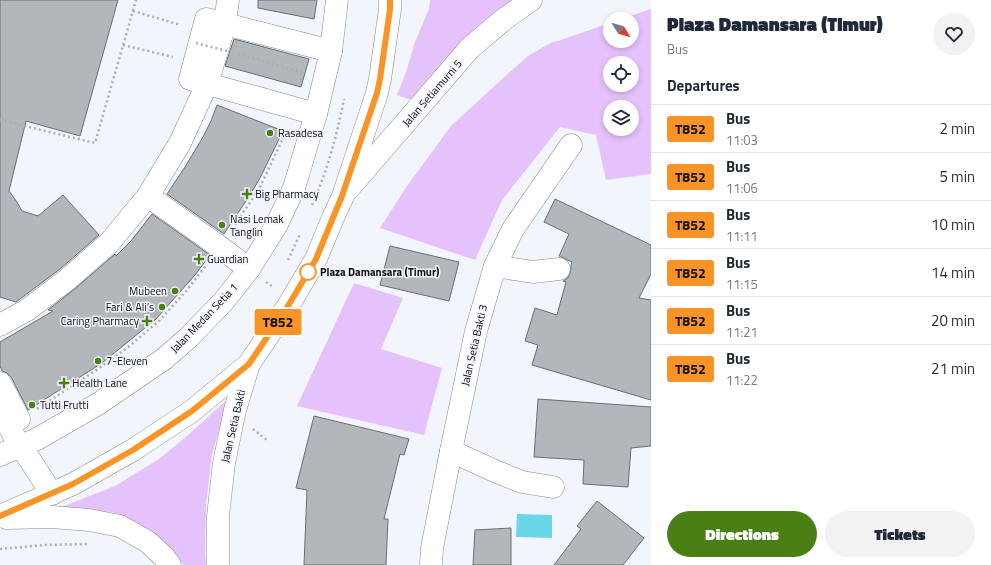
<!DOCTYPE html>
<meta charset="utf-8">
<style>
:root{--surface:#fff;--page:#f2f2f3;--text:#1f2937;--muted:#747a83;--line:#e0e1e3;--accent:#497f14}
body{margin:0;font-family:"Titillium Web",sans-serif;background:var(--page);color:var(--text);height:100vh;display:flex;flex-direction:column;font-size:15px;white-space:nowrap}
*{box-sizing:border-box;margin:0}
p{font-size:13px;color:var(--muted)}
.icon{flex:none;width:22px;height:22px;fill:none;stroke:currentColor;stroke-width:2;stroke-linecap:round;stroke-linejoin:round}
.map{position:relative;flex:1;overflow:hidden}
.drawer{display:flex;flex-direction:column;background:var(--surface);width:340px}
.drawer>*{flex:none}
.badge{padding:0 8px;border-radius:3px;font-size:14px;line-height:26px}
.needle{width:26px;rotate:127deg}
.controls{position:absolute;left:603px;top:12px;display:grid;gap:8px}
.controls a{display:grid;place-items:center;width:36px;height:36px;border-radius:50%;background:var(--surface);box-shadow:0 2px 6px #0003;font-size:20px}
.map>.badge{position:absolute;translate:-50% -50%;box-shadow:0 0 0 2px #fff}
h2{padding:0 16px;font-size:15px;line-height:36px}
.round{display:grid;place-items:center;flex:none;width:42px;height:42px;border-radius:21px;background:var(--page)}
.overview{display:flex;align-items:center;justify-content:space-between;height:68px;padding:0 16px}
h1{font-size:19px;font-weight:800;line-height:30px}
.primary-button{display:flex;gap:8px;margin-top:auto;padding:8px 16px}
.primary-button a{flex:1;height:46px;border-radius:24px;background:var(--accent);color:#fff;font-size:16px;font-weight:800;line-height:46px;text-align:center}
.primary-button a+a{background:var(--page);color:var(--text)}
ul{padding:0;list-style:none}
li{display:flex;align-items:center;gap:12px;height:48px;padding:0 16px;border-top:1px solid var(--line)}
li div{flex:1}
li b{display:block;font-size:15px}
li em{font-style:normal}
li .badge{min-width:44px;font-weight:700;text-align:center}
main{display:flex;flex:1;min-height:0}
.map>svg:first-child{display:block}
</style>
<main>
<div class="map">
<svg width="651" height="565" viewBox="0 0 651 565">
<rect width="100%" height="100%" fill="#f2f5fb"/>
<g fill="#e6c2fd" fill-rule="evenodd">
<path d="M430,0H518L417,102L397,95L406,72L415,42L429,9Z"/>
<path d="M651,9V174L606,180L596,135L560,127L502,200L475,260L380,228L407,186L451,126L500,81L528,56L552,42L558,41L610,23V41H632V19H621ZM610,63H632V85H610ZM610,107H632V129H610Z"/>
<path d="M354,283L403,298L381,349L442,368L424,435L297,406Z"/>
<path d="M229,398L212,454L206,505L205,552L206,565H184L165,543L136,522L112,512L59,508L115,486L159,459L187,436Z"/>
</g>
<path fill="#6ad7e9" d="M517,514L552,515V538L516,537Z"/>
<g fill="#b1b7ba" stroke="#6a6f72">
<path d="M0,0H118L80,136L26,121L9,191L17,202L22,211L38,216L63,195L99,235L60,269L16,302L0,297Z"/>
<path d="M258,0H317L314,19L258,8Z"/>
<path d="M234,39L309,59L301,87L225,66Z"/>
<path d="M217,105L283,131L260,178L250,195L224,234L167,194L185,167L203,137L211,121Z"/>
<path d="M555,199L651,245V274L639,298L651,300V400L532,365L538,345L525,341L535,308L557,315L566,282L563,281L567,279L570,274L571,268V266L572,262L559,256L569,234L544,222Z"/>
<path d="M152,214L210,255L195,275L156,319L102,363L28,410L11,377L7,373L2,371L0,366V342L53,311L48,310L76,288L115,254L116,256L131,241Z"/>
<path d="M390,246L459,262L449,301L380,285Z"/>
<path d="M538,399L651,407V446L631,448L628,487L583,484L584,460L534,457Z"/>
<path d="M314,416L409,439L404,455L400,454L384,519H388L386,565H304L307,490L296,488Z"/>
<path d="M597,501L644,538L623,565H554L581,529L577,526Z"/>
<path d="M511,528V565H473L475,530Z"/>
</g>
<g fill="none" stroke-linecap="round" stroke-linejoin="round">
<defs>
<g id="minor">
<path d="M316,114L190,79L206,19L331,51"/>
<path d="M349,188L470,48L503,20L531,0"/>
<path d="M148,196L220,247L249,269"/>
<path d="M495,266L533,272L559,269"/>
<path d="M0,325L27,310L68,279L109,243L148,196L180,143L207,84L225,24L228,0"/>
<path d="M0,383L19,419"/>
<path d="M0,407L16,440L21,446L52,494"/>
<path d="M451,451L497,472L522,482L553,487"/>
<path d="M0,455L37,439L98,404L164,359L188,338L223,302L249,269L276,226L294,188L316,114L331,51L337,0"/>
<path d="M0,516L73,484L133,450L192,411L249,364"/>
<path d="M6,518L52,517L89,520L120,526L148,542L163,556L170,565"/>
<path d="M218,565V516L224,463L235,410L249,364L288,306L316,259L332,220L343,196L377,93L380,79L390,9V0"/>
<path d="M431,565L432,548L451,451L476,331L495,266L513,229L571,145"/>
</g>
</defs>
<use href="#minor" stroke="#878a8e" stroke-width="23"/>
<g stroke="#acaeb3" stroke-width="2.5" stroke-dasharray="2 3" stroke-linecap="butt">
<path d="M133,11L181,25"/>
<path d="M123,45L173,57"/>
<path d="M238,54L304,73"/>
<path d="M0,120L95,143L136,0"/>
<path d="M312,205C327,172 337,135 344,99"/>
<path d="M232,229L259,189L285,134"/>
<path d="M288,260L300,234"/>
<path d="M335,271L344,277"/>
<path d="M266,282L273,287"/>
<path d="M37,409L95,371L127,348L159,321L187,290L207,264"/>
<path d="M253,429L268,441"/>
<path d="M0,549L44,545L89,544"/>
</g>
<use href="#minor" stroke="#fff" stroke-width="22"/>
<path stroke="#acaeb3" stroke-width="2.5" stroke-dasharray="2 3" stroke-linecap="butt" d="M196,43L231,52"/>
</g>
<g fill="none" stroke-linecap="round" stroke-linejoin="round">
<defs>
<path id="line" d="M0,516L73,484L133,450L192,411L249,364L288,306L316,259L332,220L342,196L377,93L380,79L390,9V0"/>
</defs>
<use href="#line" stroke="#fff" stroke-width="9"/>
<use href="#line" stroke="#fa9426" stroke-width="6"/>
</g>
<g fill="#497f14" stroke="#f2f5fb" stroke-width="1.5">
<circle cx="270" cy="133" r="4"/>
<path d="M245 188h4v4h4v4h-4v4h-4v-4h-4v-4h4z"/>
<circle cx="222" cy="225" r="4"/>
<path d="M197 253h4v4h4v4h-4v4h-4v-4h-4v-4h4z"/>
<circle cx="175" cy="291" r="4"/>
<circle cx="162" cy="307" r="4"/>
<path d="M145 315h4v4h4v4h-4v4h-4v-4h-4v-4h4z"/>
<circle cx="98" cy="361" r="4"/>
<path d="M62 377h4v4h4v4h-4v4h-4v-4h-4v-4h4z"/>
<circle cx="32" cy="405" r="4"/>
</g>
<circle fill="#fff" stroke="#fa9426" stroke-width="2" cx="308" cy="272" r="8"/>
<g text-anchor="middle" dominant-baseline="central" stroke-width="3" stroke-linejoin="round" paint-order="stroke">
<g font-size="11" fill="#0d0e10" stroke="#f2f5fb">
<text transform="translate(432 93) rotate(-49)">Jalan Setiamurni 5</text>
<text transform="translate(204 318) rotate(-46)">Jalan Medan Setia 1</text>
<text transform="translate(474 345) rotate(-77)">Jalan Setia Bakti 3</text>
<text transform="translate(233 426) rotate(-77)">Jalan Setia Bakti</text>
</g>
<g font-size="11" fill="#0d0e10" stroke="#f2f5fb" text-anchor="start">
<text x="278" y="133">Rasadesa</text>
<text x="255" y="194">Big Pharmacy</text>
<text x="230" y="219">Nasi Lemak<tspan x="230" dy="13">Tanglin</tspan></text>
<text x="207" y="259">Guardian</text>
<text x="167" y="291" text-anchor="end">Mubeen</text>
<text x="154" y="307" text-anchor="end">Fari &amp; Ali’s</text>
<text x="139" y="321" text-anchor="end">Caring Pharmacy</text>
<text x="106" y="361">7-Eleven</text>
<text x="72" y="383">Health Lane</text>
<text x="40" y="405">Tutti Frutti</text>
</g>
<g font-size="11" font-weight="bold" fill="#0d0e10" stroke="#f2f5fb" text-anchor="start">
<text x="320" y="272">Plaza Damansara (Timur)</text>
</g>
</g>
</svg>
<div class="controls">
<a><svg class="needle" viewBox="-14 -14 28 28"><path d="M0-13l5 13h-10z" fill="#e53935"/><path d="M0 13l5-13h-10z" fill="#747a83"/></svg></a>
<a><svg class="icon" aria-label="locate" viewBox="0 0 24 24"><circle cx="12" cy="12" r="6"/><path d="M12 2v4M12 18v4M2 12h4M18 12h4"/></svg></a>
<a><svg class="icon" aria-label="layers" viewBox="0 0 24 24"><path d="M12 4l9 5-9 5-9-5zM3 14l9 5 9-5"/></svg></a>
</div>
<b class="badge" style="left:278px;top:322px;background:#fa9426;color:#111">T852</b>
</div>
<section class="drawer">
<div class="overview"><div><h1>Plaza Damansara (Timur)</h1><p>Bus</p></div><a class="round"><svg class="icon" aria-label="heart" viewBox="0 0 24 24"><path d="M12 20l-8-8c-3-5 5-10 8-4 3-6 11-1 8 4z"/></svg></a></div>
<h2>Departures</h2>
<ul>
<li><span class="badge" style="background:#fa9426;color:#111">T852</span><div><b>Bus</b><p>11:03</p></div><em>2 min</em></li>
<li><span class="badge" style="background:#fa9426;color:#111">T852</span><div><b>Bus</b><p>11:06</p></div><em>5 min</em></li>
<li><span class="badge" style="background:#fa9426;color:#111">T852</span><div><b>Bus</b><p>11:11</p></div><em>10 min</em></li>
<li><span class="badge" style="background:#fa9426;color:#111">T852</span><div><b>Bus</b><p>11:15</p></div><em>14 min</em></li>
<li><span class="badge" style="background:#fa9426;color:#111">T852</span><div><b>Bus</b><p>11:21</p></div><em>20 min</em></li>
<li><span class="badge" style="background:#fa9426;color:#111">T852</span><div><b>Bus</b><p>11:22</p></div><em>21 min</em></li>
</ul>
<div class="primary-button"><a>Directions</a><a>Tickets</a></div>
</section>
</main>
